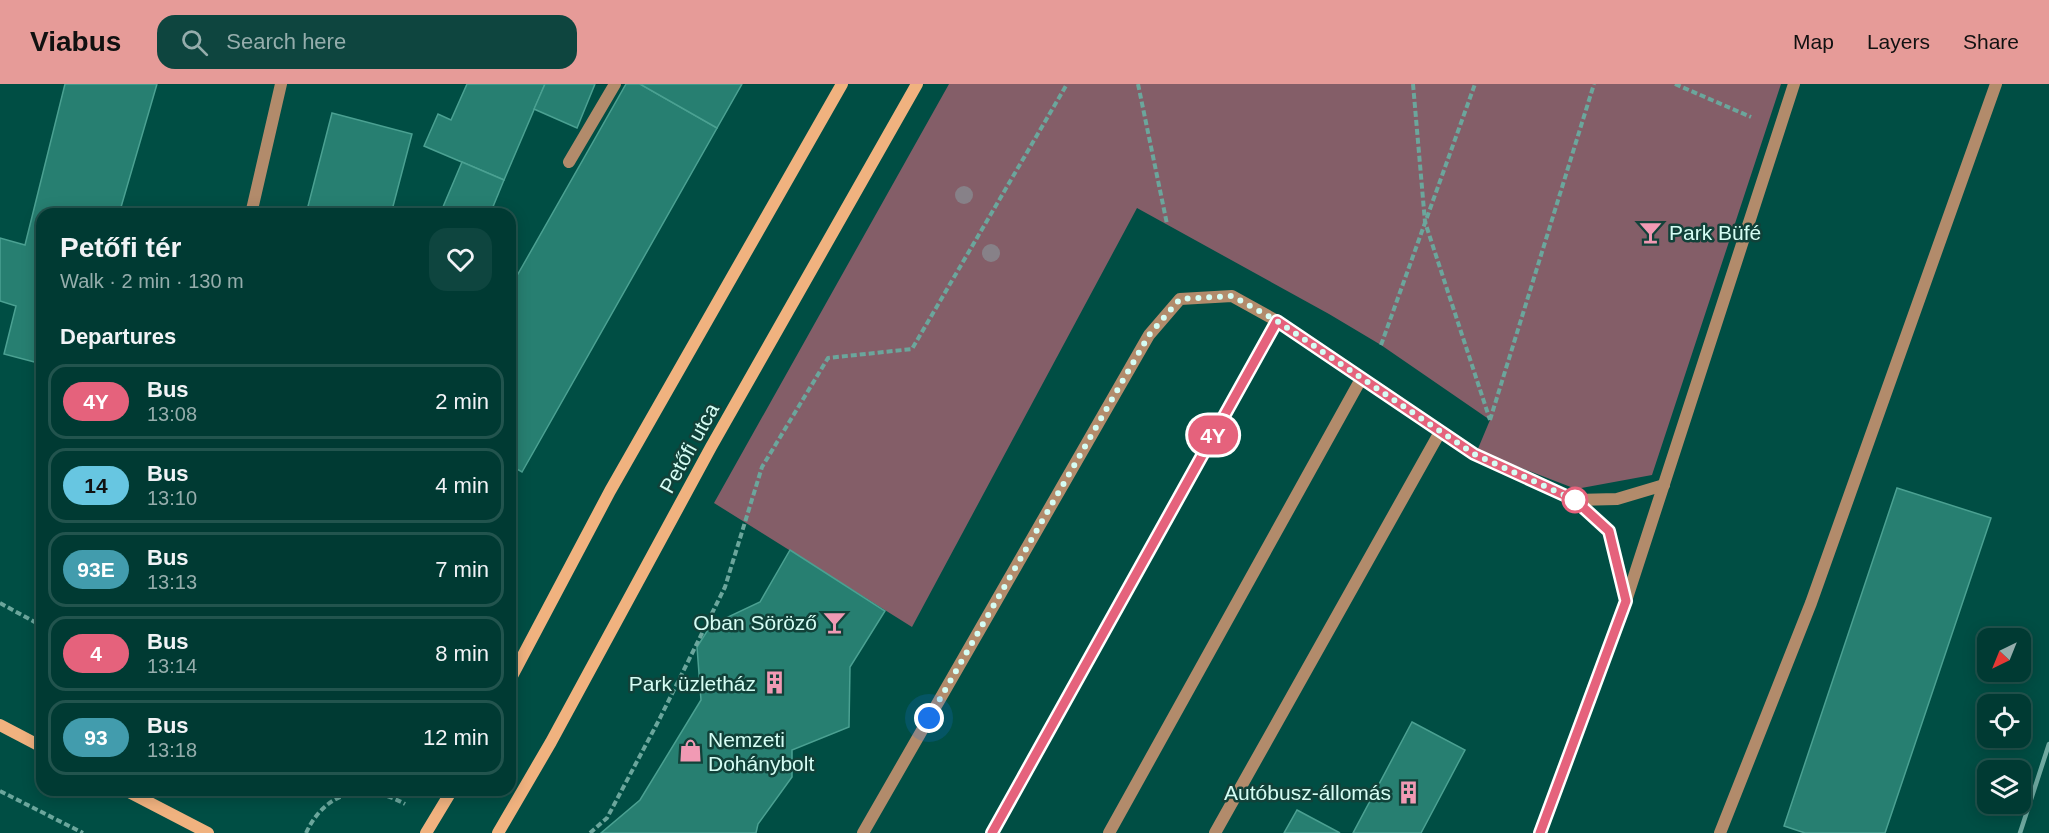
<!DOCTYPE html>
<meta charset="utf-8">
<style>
:root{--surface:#003a33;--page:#0e453f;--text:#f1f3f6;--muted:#95adac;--line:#22544e;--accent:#e69b98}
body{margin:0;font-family:Helvetica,sans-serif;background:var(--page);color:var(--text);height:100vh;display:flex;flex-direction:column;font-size:22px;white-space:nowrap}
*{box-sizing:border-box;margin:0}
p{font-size:20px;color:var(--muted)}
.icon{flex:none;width:33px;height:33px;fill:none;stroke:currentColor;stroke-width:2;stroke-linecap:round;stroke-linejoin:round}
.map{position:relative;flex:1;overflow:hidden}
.drawer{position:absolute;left:36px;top:124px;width:480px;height:588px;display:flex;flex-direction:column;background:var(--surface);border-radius:18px;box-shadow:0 3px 15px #0003,0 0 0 2px var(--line)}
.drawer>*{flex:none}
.badge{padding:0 12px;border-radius:20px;font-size:21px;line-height:39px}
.needle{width:39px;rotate:223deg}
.fabs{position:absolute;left:1977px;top:544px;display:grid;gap:12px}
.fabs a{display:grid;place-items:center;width:54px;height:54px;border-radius:12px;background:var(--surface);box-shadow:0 3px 15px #0003,0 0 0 2px var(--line);font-size:30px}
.you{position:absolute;width:30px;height:30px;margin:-15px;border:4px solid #fff;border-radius:50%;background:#1a73e8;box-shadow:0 0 0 9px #1a73e833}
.map>.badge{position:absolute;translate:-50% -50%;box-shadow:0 0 0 3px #fff}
h2{padding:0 24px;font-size:22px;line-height:54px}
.round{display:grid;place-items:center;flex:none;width:63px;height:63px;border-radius:18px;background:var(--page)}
.summary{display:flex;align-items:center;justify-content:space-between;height:102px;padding:0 24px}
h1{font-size:28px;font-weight:700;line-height:45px}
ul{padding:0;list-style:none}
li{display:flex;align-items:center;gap:18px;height:75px;margin:0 12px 9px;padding:0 12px;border:3px solid var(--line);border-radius:18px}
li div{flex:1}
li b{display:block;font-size:22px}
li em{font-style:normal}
li .badge{min-width:66px;font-weight:700;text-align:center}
header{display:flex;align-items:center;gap:36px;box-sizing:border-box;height:84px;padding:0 30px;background:var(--accent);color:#111}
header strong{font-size:28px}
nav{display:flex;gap:33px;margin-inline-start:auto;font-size:21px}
.search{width:420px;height:54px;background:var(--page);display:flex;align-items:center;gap:15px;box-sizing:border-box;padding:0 21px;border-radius:18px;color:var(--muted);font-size:22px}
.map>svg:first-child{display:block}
</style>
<header>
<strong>Viabus</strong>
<div class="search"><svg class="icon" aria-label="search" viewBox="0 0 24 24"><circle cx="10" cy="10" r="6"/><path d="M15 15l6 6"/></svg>Search here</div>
<nav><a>Map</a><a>Layers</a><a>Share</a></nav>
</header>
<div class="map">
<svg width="2049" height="749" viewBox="0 0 2049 749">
<rect width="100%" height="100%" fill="#004e44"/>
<path fill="#845e68" d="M949,0H1781L1652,391L1576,405L1477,367L1490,336L1381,261L1329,230L1137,124L912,543L714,419Z"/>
<g fill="#277f71" stroke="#4ba192" stroke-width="1.5">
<path d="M65,0H157L119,130H42V280L4,270L16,222L0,217V154L25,161Z"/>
<path d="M467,0H545L504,96L424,62L438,30L451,36Z"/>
<path d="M545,0H595L577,44L534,25Z"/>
<path d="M626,0H640L717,44L522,388L510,381V204Z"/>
<path d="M640,0H742L717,44Z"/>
<path d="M332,29L412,50L391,130H306Z"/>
<path d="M462,78L504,96L490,130H440Z"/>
<path d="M1897,404L1991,434L1885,749H1805L1784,742Z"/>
<path d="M790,466L885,527L850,583L849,643L792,666V693L758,740L756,749H601L640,716L701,616L697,563L711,541L760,518Z"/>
<path d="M1412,638L1465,666L1421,749H1353Z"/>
<path d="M1297,726L1340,749H1284Z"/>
</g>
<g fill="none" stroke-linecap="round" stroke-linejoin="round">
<g stroke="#6ba69c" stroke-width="4" stroke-dasharray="6 3" stroke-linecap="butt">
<path d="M1138,0L1167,140"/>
<path d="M1413,0L1425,138L1490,336"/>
<path d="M1675,0L1751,33"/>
<path d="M1381,261L1475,0"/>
<path d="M1490,336L1594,0"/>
<path d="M0,519L42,542"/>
<path d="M329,706L338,712"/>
<path d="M0,707L83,749"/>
<path d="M306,749C326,706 365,698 405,720"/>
<path d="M590,749L607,734L659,636L725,503L762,383L828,274L912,265L1067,0"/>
</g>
<g stroke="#b28b6b" stroke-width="12">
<path d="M569,78L615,0"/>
<path d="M1575,416L1617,415L1664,401"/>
<path d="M863,749L1149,251L1180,215L1232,212L1277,237L1474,370L1575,416L1609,447L1626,517"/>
<path d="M992,749L1277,237"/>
<path d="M1109,749L1361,295"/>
<path d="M1215,749L1440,348"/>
<path d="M1720,749L1811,519L1996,0"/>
</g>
<g stroke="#b28b6b" stroke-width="12">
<path d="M251,130L281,0"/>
<path d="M1540,749L1626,517L1794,0"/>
</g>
<g stroke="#f0b27f" stroke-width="12">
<path d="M510,596L610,407L842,0"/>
<path d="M0,641L42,663"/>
<path d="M125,706L208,749"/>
<path d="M426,749L452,706"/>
<path d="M498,749L551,658L711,363L917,0"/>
</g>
<path stroke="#6fa9a0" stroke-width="4.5" d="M2020,749L2049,660"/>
</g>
<g fill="#878188">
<circle cx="964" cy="111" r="9"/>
<circle cx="991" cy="169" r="9"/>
</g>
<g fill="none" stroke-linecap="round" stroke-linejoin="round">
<defs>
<path id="line" d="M992,749L1277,237L1474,370L1575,416L1609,447L1626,517L1540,749"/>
</defs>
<use href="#line" stroke="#fff" stroke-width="14"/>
<use href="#line" stroke="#e5627c" stroke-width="9"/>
<path stroke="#d5fdf4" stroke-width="6" stroke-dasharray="0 10.8" d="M929,634L1149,251L1180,215L1232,212L1277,237L1474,370L1575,416"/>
</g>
<defs>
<symbol id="bar-bare" viewBox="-9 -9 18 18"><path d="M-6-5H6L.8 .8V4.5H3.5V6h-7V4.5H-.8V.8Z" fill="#f19ab4" stroke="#114139" stroke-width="2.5" paint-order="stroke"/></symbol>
<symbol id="building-bare" viewBox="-9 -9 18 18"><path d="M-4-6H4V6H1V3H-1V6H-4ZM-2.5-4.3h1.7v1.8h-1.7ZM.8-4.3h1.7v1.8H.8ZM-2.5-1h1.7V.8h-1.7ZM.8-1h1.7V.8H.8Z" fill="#f19ab4" stroke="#114139" stroke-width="2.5" paint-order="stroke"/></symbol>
<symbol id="shop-bare" viewBox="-9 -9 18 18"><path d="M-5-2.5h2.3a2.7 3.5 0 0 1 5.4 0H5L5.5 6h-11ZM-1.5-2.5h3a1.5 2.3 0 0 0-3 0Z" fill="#f19ab4" stroke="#114139" stroke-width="2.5" paint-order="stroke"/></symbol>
</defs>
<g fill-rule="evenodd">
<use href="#bar-bare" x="1634" y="132" width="33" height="33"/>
<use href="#bar-bare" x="818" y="522" width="33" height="33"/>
<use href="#building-bare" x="758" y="582" width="33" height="33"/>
<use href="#shop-bare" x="674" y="650" width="33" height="33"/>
<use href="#building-bare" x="1392" y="692" width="33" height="33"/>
</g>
<circle fill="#fff" stroke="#e5627c" stroke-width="3" cx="1575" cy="416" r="12"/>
<g text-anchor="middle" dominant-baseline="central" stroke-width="5" stroke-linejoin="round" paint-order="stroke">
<g font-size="21" fill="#d5fdf4" stroke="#114139" text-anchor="end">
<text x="1669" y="148" text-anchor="start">Park Büfé</text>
<text x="817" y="538">Oban Söröző</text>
<text x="756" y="599">Park üzletház</text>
<text x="708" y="655" text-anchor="start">Nemzeti<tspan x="708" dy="24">Dohánybolt</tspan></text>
<text x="1391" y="708">Autóbusz-állomás</text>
</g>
<g font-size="21" fill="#d5fdf4" stroke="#114139">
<text transform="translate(689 364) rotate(-61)">Petőfi utca</text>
</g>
</g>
</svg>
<div class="fabs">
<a><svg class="needle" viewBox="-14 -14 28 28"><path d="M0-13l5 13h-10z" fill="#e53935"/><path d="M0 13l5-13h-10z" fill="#95adac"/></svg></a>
<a><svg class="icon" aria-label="locate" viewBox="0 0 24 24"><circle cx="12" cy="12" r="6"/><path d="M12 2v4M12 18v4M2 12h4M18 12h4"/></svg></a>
<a><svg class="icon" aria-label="layers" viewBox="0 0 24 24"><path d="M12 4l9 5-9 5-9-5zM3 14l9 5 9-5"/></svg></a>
</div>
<div class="you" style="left:929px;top:634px"></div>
<b class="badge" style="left:1213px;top:351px;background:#e5627c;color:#fff">4Y</b>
<section class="drawer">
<div class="summary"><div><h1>Petőfi tér</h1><p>Walk · 2 min · 130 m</p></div><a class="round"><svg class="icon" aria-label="heart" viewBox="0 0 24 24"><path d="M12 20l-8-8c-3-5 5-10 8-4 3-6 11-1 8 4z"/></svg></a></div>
<h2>Departures</h2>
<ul>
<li><span class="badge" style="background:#e5627c;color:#fff">4Y</span><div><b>Bus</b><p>13:08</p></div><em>2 min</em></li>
<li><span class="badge" style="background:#67c6e1;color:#111">14</span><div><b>Bus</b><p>13:10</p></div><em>4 min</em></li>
<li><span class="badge" style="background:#429cad;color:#fff">93E</span><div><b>Bus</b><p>13:13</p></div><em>7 min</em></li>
<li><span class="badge" style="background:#e5627c;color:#fff">4</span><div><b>Bus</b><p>13:14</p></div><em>8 min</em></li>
<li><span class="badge" style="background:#429cad;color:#fff">93</span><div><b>Bus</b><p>13:18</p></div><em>12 min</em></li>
</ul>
</section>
</div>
